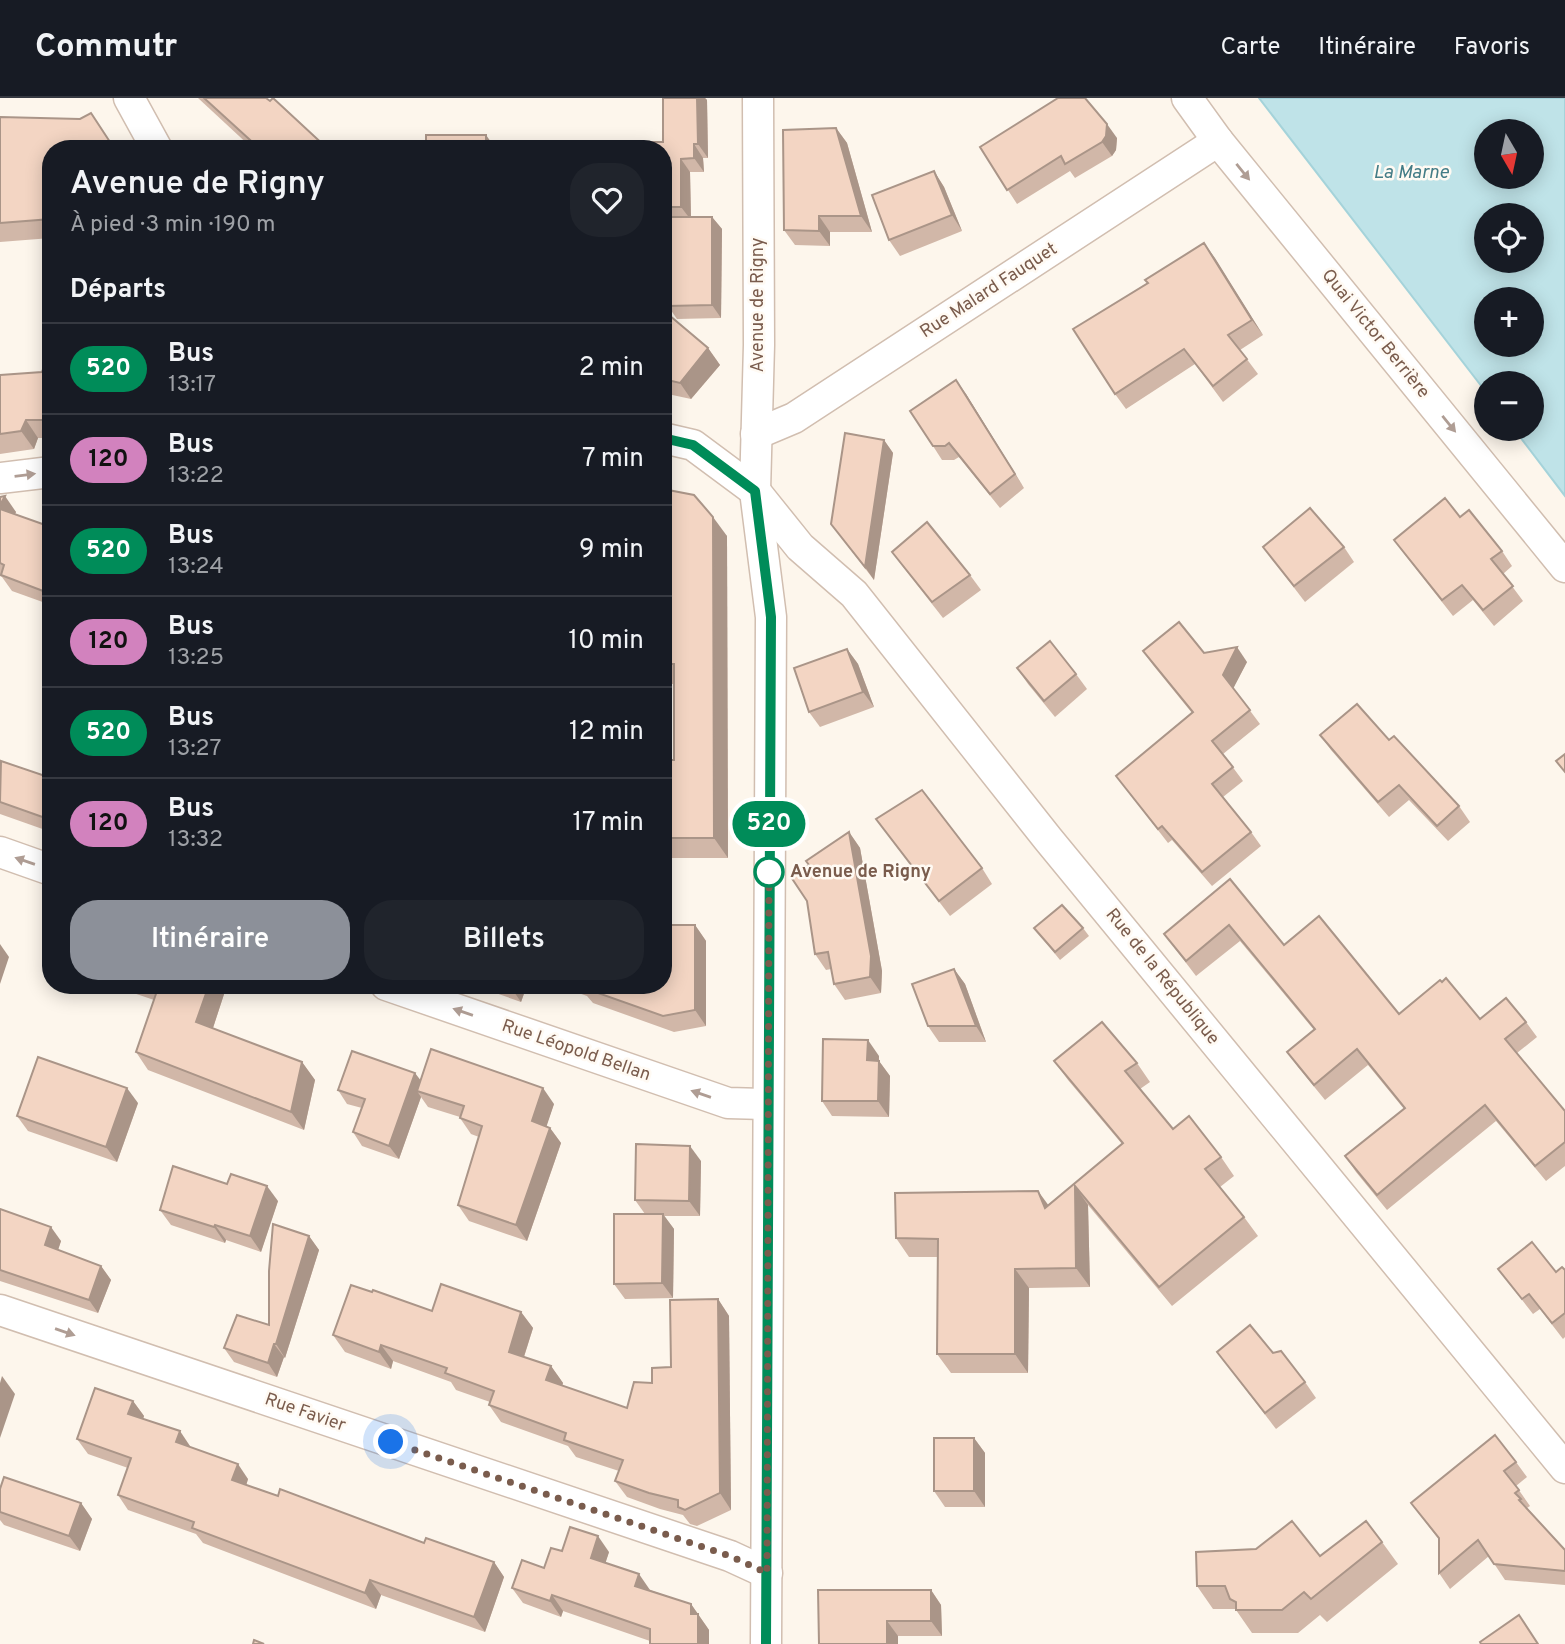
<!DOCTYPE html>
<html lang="fr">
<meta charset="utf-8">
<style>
:root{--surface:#171b24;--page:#20242c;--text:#f1f3f6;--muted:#9ea1a6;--line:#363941;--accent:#8c9099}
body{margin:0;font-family:Overpass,sans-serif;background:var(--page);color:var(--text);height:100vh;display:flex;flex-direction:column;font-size:26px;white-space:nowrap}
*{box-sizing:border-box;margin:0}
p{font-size:23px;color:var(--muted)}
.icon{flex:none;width:38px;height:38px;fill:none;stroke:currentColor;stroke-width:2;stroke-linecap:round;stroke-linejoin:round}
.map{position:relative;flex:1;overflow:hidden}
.sheet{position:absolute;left:42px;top:42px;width:630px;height:854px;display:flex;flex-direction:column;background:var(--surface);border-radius:28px;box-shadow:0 4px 18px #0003}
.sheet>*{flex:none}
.badge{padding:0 14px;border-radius:23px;font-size:24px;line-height:46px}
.needle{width:46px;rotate:171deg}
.fabs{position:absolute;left:1474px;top:21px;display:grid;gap:14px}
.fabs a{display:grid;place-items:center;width:70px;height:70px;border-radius:50%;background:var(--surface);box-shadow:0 4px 18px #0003;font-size:35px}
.you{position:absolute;width:35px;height:35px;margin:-18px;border:5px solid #fff;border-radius:50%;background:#1a73e8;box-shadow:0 0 0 10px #1a73e833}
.map>.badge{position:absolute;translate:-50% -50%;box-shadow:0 0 0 4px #fff}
h2{padding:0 28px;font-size:26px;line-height:63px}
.round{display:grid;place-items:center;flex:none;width:74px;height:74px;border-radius:28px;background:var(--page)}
.head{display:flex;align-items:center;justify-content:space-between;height:119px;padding:0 28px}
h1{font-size:33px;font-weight:600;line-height:52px}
.button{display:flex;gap:14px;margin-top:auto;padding:14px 28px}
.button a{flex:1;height:80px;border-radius:28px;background:var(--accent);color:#fff;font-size:28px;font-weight:600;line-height:80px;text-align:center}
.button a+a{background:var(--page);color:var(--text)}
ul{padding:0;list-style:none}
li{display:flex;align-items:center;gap:21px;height:91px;padding:0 28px;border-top:2px solid var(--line)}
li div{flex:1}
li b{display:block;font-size:26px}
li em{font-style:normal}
li .badge{min-width:77px;font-weight:700;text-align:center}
header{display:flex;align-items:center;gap:42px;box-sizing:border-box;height:98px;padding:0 35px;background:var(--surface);border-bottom:2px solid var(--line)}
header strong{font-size:33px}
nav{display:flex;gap:38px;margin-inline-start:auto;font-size:24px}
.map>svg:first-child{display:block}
</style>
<header>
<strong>Commutr</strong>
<nav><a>Carte</a><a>Itinéraire</a><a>Favoris</a></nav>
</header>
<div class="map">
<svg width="1565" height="1546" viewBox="0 0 1565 1546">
<rect width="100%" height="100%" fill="#fdf6ec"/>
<path fill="#bfe3e8" stroke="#a5d3da" stroke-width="2" fill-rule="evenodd" d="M1259,0H1565V398L1514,331H1531V285H1486V294ZM1486,33H1531V79H1486ZM1486,117H1531V163H1486ZM1486,201H1531V247H1486Z"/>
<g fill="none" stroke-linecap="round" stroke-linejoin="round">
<defs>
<g id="minor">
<path d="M129,0L157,51"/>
<path d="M758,0L759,247L755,393L771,519L766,1546"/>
<path d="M1187,0L1218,43L1565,469"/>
<path d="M756,336L794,320L1218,43"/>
<path d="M663,340L693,347L755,393L800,449L854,496L1048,741L1565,1370"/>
<path d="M0,380L51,374"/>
<path d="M0,754L51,772"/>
<path d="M386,887L728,1005L768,1006"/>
<path d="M0,1212L730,1458L767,1475"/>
</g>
</defs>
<use href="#minor" stroke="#d1beb0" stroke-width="33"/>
<use href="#minor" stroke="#fff" stroke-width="30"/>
</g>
<g fill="#d1b7a8">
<path d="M198,0H266L328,51H253Z"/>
<path d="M663,0H705L707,2L708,60H703L704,74H690L691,119H712L722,131L721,220L677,221L668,208L667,123H663Z"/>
<path d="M91,15L115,51H51V140L0,144V19L80,21Z"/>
<path d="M836,30L847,45L872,134H830V148L795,147L784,132Z"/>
<path d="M1117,40L1116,52L1112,58L1075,80L1070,73L1017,106L980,49Z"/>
<path d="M934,73L944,89L962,133L900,158L889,142Z"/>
<path d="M1204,145L1263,237L1240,252L1258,276L1223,304L1195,266L1126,311L1115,296L1148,185Z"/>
<path d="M663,212L708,250L720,267L691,301L663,295Z"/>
<path d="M51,250V340H38L34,351L0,356V277L42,274Z"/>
<path d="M966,296L1024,390L1000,410L959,359L954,362H942L933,348Z"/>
<path d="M884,342L893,355L874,482L831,426Z"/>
<path d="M663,391L727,438L728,760H663V662H674V586H663Z"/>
<path d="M0,399L16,414L15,416L51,429V507L12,493L2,479L0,478Z"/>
<path d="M1460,419L1502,453L1512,468L1503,476L1523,503L1494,528L1473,502L1453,518L1405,457L1394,442Z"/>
<path d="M1263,449H1344L1354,464L1305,504Z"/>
<path d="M892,454L970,477L981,492L943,520L903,469Z"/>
<path d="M847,551L858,566L874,609L820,629L809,614Z"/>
<path d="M1143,553L1204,555L1247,564L1233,590L1260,626L1223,656L1243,683L1223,699L1251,734L1261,748L1212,788L1172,742L1168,745L1116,678L1192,615L1153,567Z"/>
<path d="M1017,570L1076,576L1087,591L1055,619L1028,586Z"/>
<path d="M1320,637L1389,642L1459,708L1470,724L1448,743L1409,702L1389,719L1331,652Z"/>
<path d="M0,664L48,679L51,670V734L0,716Z"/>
<path d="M876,721L982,770L992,786L950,818Z"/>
<path d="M849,734L860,750L882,873L881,895L845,902L834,886L831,871L826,872L815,856L809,767Z"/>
<path d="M1230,781L1284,847L1399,916L1526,924L1537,939L1517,955L1565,1013V1068L1546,1083L1496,1023L1387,1112L1356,1074L1345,1058L1404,1011L1368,967L1325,1002L1298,969L1287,954L1314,932L1240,843L1196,878L1164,836Z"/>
<path d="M695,827L706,843V928L674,934L593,905L587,898L556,887H663Z"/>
<path d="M1034,830H1083L1089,838L1060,862Z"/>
<path d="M954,871L965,886L986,944H939L928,928Z"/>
<path d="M110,887H227L213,930L302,964L315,982L304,1032L148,972L136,954L154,902Z"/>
<path d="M473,887H527L521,904Z"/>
<path d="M879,958V963L890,978L889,1019L832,1018L822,1003Z"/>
<path d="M1054,963L1137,965L1150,984L1140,991L1173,1031L1221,1059L1234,1078L1220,1089L1244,1119L1258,1138L1172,1208L1088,1107L1090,1189L1029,1190L1028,1275H951L937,1256L938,1159H909L896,1140L1048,1107L1122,1046L1068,982Z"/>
<path d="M421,982L554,1006L546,1028L550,1030L561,1045L527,1143L469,1123L458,1107L479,1039L471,1036L460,1020V1019L428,1009L421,999L399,1061L362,1048L353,1034L362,1010L347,1006L338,992Z"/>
<path d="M138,1005L117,1064L28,1033L17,1018Z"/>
<path d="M701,1063L700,1118H664L674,1131L673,1200L625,1201L614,1186L645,1116L635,1102Z"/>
<path d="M278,1103L261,1154L226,1142L225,1145L171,1127L160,1112Z"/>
<path d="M0,1113L61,1143L58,1152L101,1168L111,1182L98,1215L0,1183Z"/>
<path d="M309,1138L319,1152L285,1260L284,1259L277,1279L234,1264L224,1250L269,1227Z"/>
<path d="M1498,1171L1556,1174L1565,1172V1239L1563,1241L1540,1211L1533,1216Z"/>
<path d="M372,1194L432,1213L521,1214L533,1230L524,1259L551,1268L563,1285L562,1288L627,1310L652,1285L671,1269L718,1201L729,1218L731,1412L697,1428L690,1426L683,1417L660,1411L627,1399L615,1383L619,1373L576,1359L568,1348L501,1324L489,1307L490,1304L456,1292L451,1284L393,1263L391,1271L345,1254L333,1237Z"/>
<path d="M1217,1254L1273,1255L1305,1284L1316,1300L1276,1331Z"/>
<path d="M133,1303L144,1318L143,1321L190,1349L248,1381L246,1387L424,1445L494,1464L504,1479L485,1534L381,1497L376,1511L203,1445L196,1436L128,1412L118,1397L128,1370L88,1356L77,1341Z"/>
<path d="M974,1340L985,1355V1409H945L934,1393Z"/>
<path d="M1516,1364L1527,1379L1516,1388L1530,1408L1527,1410L1565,1452V1487L1505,1482L1489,1458L1450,1491L1439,1475V1442L1411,1405Z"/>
<path d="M0,1391L81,1405L92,1421L80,1453L4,1427L0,1422Z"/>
<path d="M1382,1444L1398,1466L1327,1524L1320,1517L1298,1535H1252L1236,1512V1511H1213L1197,1488Z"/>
<path d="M609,1454L605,1465L650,1492L691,1506L709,1532V1546H650V1543L563,1513L561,1519L523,1505L512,1490L544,1470Z"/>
<path d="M931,1492L941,1507L942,1538H898V1546H819Z"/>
</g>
<g fill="#aa9588">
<path d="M697,0H705L707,2L708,60L698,46Z"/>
<path d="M1107,26L1117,40L1116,52L1112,58L1102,44Z"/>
<path d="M836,30L847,45L872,134L861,118Z"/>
<path d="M486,37L496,51H486Z"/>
<path d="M694,46L703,60L704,74L694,60Z"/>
<path d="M681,61L690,74L691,122L681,109Z"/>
<path d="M934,73L944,89L962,133L952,117Z"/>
<path d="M819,118L830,134V148L819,133Z"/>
<path d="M712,119L722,131L721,220L712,207Z"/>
<path d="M1204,145L1215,160L1263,237L1252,222Z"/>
<path d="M708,250L720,267L691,301L680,285Z"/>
<path d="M956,282L966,296L1024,390L1015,376Z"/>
<path d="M26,322L38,340L34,351L21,333Z"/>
<path d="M884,342L893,355L874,482L865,469Z"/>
<path d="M5,398L16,414L10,426L0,412V407Z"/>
<path d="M713,419L727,438L728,760L714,740Z"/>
<path d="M1237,549L1247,564L1233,591L1223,577Z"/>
<path d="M847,551L858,566L874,609L863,594Z"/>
<path d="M849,734L860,750L882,873L881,895L870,879Z"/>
<path d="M695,827L706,843V928L695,912Z"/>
<path d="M0,846L9,859L0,886Z"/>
<path d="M954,871L965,886L986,944L976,928Z"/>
<path d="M209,887H227L209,942L196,924Z"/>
<path d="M510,887H527L521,904L510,888Z"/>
<path d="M868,942L879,958L878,978L867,962Z"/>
<path d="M879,963L890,978L889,1019L878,1003Z"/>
<path d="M302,964L315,982L304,1032L291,1014Z"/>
<path d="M415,975L425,988L417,993L421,999L399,1061L389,1048Z"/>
<path d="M127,990L138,1005L117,1064L106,1049Z"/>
<path d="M543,990L554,1006L543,1039L532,1023Z"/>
<path d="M550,1030L561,1045L527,1143L516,1127Z"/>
<path d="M690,1048L701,1063L700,1118L689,1103Z"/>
<path d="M267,1088L278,1103L261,1154L250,1138Z"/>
<path d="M1075,1088L1088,1107L1090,1189L1076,1170Z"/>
<path d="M1038,1093L1052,1112L1045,1110Z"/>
<path d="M663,1116L674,1131L673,1200L662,1185Z"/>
<path d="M215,1127L226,1142L225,1145L214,1129Z"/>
<path d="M51,1129L61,1143L55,1161L45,1147Z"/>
<path d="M309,1138L319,1152L285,1260L276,1246Z"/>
<path d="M101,1168L111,1182L98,1215L89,1202Z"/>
<path d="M1015,1171L1029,1190L1028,1275L1015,1256Z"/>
<path d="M718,1201L729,1218L731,1412L720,1395Z"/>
<path d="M521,1214L533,1230L520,1271L509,1254Z"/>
<path d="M274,1246L284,1259L277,1279L268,1265Z"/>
<path d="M381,1247L393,1263L391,1271L379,1254Z"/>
<path d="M551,1268L563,1285L558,1299L546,1282Z"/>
<path d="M2,1278L15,1296L0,1340V1285Z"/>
<path d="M133,1303L144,1318L139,1332L128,1316Z"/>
<path d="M180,1333L190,1348L186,1359L176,1344Z"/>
<path d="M974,1340L985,1355V1409L974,1393Z"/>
<path d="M238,1366L248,1381L243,1398L232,1382Z"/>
<path d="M81,1405L92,1421L80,1453L69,1438Z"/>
<path d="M598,1438L609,1454L602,1476L591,1460Z"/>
<path d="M494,1464L504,1479L485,1534L474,1519Z"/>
<path d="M639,1476L650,1492L635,1488Z"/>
<path d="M370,1482L381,1497L376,1511L365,1495Z"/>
<path d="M931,1492L941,1507L942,1538L931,1523Z"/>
<path d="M552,1497L563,1513L561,1519L550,1503Z"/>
<path d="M691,1506L709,1532V1546H698L691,1516Z"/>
<path d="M887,1523L898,1538V1546H887Z"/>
</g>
<g fill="#f3d5c3" stroke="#aa9588" stroke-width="2">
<path d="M204,0H266L270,3L273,0L328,51H260Z"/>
<path d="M663,0H697L698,46H694V60L681,61V109H663V51H650V44H663Z"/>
<path d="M1058,0H1085L1107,26L1106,38L1102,44L1065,66L1061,58L1007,92L980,49Z"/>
<path d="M91,15L112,47L103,51H51V121L0,125V19L80,21Z"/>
<path d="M836,30L861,118H819V133L784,132L783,32Z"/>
<path d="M426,37H486V51H400L426,50Z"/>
<path d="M934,73L952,117L889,142L872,97Z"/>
<path d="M667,119H712V207L668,208Z"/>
<path d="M1204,145L1252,222L1228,237L1247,261L1213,288L1184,251L1115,296L1073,231L1148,185L1145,182Z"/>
<path d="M663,212L708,250L680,285L663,281Z"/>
<path d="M51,250V322H26L21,333L0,336V277L42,274Z"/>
<path d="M956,282L1015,376L990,396L949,345L945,348H933L910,313Z"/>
<path d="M845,335L884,342L865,469L831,426Z"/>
<path d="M663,391L694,397L713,419L714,740H663V662H674V566H663Z"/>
<path d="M5,398L0,407V399Z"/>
<path d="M1445,400L1460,419L1469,412L1502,453L1491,461L1513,488L1483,512L1462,487L1442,502L1394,442Z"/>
<path d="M1310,410L1344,449L1294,488L1263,449Z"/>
<path d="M0,411L51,429V496L1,477L4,467L0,465Z"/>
<path d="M927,424L970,477L932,504L892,454Z"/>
<path d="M1179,524L1204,555L1237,549L1223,577L1250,612L1212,643L1233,669L1212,686L1251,734L1202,774L1162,728L1158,731L1116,678L1193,614L1143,553Z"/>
<path d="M1050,543L1076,576L1044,603L1017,570Z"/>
<path d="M51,550V570L46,568Z"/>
<path d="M847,551L863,594L809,614L794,570Z"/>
<path d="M1357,606L1389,642L1394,638L1459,708L1437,728L1399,687L1378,704L1320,637Z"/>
<path d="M1565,656V674L1556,663Z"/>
<path d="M1,663L48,679L51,670V722L0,704Z"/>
<path d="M922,692L982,770L939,803L876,721Z"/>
<path d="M849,734L871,858L870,879L834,886L828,854L815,856L807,803L791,779L809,767L806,763Z"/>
<path d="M1230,781L1284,847L1319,818L1399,916L1440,882L1442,884L1446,880L1480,921L1506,900L1526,924L1505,941L1565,1013V1044L1535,1068L1485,1007L1377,1097L1345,1058L1405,1010L1357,951L1314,987L1287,954L1315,931L1229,827L1186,863L1164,836Z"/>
<path d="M1062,807L1083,830L1055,854L1034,830Z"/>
<path d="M663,827H695V912L663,918L581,889L582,887H663Z"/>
<path d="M954,871L976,928H928L912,886Z"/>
<path d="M149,887H209L196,924L302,964L291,1014L136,954L158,890Z"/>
<path d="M1102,924L1137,965L1125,973L1173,1031L1189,1018L1221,1059L1205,1071L1244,1119L1159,1189L1075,1088L1076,1170L1015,1171V1256H937L938,1141L896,1140L895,1095L1038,1093L1045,1110L1123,1045L1054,963Z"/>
<path d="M823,941L868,942L867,962L879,963L878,1003H822Z"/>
<path d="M431,951L543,990L532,1023L550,1030L516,1127L458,1107L482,1028L460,1020L464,1008L417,993Z"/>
<path d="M352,953L415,975L389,1048L353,1034L365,1001L338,992Z"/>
<path d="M38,959L127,990L106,1049L17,1018Z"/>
<path d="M636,1046L690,1048L689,1103L635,1102Z"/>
<path d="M173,1068L227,1086L231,1076L267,1088L250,1138L215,1127L214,1129L160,1112Z"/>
<path d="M0,1111L51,1129L45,1147L101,1168L89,1202L0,1172Z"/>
<path d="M614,1116H663L662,1185L614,1186Z"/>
<path d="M273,1126L309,1138L276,1246H274L268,1265L224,1250L237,1217L269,1227V1173Z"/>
<path d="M1532,1144L1556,1174L1562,1169L1565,1172V1215L1552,1225L1529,1196L1522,1201L1498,1171Z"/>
<path d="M441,1186L521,1214L509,1254L551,1268L546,1282L627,1310L634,1284L652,1285V1270L671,1269L670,1202L718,1201L720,1395L685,1412L678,1409V1402L649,1395L615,1383L623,1362L564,1342L566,1335L489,1307L494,1293L445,1275L447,1270L381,1247L379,1254L333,1237L351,1187L372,1194L373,1192L432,1213Z"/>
<path d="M1250,1227L1273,1255L1281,1253L1305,1284L1265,1315L1217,1254Z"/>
<path d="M95,1290L133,1303L128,1316L180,1333L176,1344L238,1366L232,1382L278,1398L280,1391L424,1445L426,1440L494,1464L474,1519L370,1482L365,1495L192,1430L194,1424L118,1397L131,1360L77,1341Z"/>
<path d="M1495,1337L1516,1364L1504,1373L1519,1392L1515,1395L1521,1401L1519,1402L1565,1452V1473L1494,1466L1478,1442L1439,1475V1440L1411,1405Z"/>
<rect x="934" y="1340" width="40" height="53"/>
<path d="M4,1379L81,1405L69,1438L0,1414V1391Z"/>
<path d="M1292,1423L1320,1458L1366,1423L1382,1444L1311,1501L1304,1494L1282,1512H1236V1504L1230,1501L1225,1488H1197L1196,1454L1256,1451Z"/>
<path d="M570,1429L598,1438L591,1460L639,1476L635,1488L691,1506V1516H698V1546H650V1531L552,1497L550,1503L512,1490L522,1462L544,1470L551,1450L562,1453Z"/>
<path d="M818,1492H931V1523H887V1546H819Z"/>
<path d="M1519,1517L1538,1546H1481L1480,1544Z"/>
<path d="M254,1542L264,1546H253Z"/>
</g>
<defs><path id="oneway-solid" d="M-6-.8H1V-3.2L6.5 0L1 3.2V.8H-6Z" transform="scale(1.75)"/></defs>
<g fill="#af9d94">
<use href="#oneway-solid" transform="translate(1243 74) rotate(51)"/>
<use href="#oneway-solid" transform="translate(1449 326) rotate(51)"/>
<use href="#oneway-solid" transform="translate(25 377) rotate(-7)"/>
<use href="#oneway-solid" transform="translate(25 763) rotate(-161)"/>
<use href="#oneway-solid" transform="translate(463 914) rotate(-161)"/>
<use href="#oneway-solid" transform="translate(701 996) rotate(-161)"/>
<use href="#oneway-solid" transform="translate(65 1234) rotate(19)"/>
</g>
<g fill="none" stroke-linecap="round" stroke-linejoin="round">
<defs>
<path id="line" d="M663,340L693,347L755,393L771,519L766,1546"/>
</defs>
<use href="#line" stroke="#fff" stroke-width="16"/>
<use href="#line" stroke="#008c59" stroke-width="10"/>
<path stroke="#7a5c4d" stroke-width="7" stroke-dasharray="0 12.6" d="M391,1344L730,1458L767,1475L769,774"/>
</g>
<circle fill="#fff" stroke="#008c59" stroke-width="3.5" cx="769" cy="774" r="14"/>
<g text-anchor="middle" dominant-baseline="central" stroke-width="5" stroke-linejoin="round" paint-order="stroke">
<g font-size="18" fill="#7a5c4d" stroke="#fffaf3">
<text transform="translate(989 193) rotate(-33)">Rue Malard Fauquet</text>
<text transform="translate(758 207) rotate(-90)">Avenue de Rigny</text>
<text transform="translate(1375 236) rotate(51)">Quai Victor Berrière</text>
<text transform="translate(1162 879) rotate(51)">Rue de la République</text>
<text transform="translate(576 953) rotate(19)">Rue Léopold Bellan</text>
<text transform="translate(305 1315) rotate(19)">Rue Favier</text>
</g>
<g font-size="18" font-weight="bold" fill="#7a5c4d" stroke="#fffaf3" text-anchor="start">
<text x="790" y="774">Avenue de Rigny</text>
</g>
<g font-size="19" font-style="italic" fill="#437c86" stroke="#fffaf3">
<text x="1411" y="75">La Marne</text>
</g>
</g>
</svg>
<div class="fabs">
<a><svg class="needle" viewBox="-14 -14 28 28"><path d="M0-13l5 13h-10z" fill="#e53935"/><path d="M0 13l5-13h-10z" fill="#9ea1a6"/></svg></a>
<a><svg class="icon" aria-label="locate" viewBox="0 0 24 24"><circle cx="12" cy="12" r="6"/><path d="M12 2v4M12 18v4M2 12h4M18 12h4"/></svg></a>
<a>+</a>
<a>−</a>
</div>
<div class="you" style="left:391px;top:1344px"></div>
<b class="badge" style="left:769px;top:726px;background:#008c59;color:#fff">520</b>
<section class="sheet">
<div class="head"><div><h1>Avenue de Rigny</h1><p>À pied · 3 min · 190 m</p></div><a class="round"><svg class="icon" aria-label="heart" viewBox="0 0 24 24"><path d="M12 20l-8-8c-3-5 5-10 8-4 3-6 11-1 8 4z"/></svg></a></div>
<h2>Départs</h2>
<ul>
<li><span class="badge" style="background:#008c59;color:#fff">520</span><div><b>Bus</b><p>13:17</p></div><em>2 min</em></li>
<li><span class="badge" style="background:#d282be;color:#111">120</span><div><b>Bus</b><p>13:22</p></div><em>7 min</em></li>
<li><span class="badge" style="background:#008c59;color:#fff">520</span><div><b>Bus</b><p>13:24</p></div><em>9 min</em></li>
<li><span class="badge" style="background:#d282be;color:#111">120</span><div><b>Bus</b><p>13:25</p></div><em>10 min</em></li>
<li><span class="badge" style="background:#008c59;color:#fff">520</span><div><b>Bus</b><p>13:27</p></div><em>12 min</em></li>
<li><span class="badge" style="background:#d282be;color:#111">120</span><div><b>Bus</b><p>13:32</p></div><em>17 min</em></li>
</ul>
<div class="button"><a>Itinéraire</a><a>Billets</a></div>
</section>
</div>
